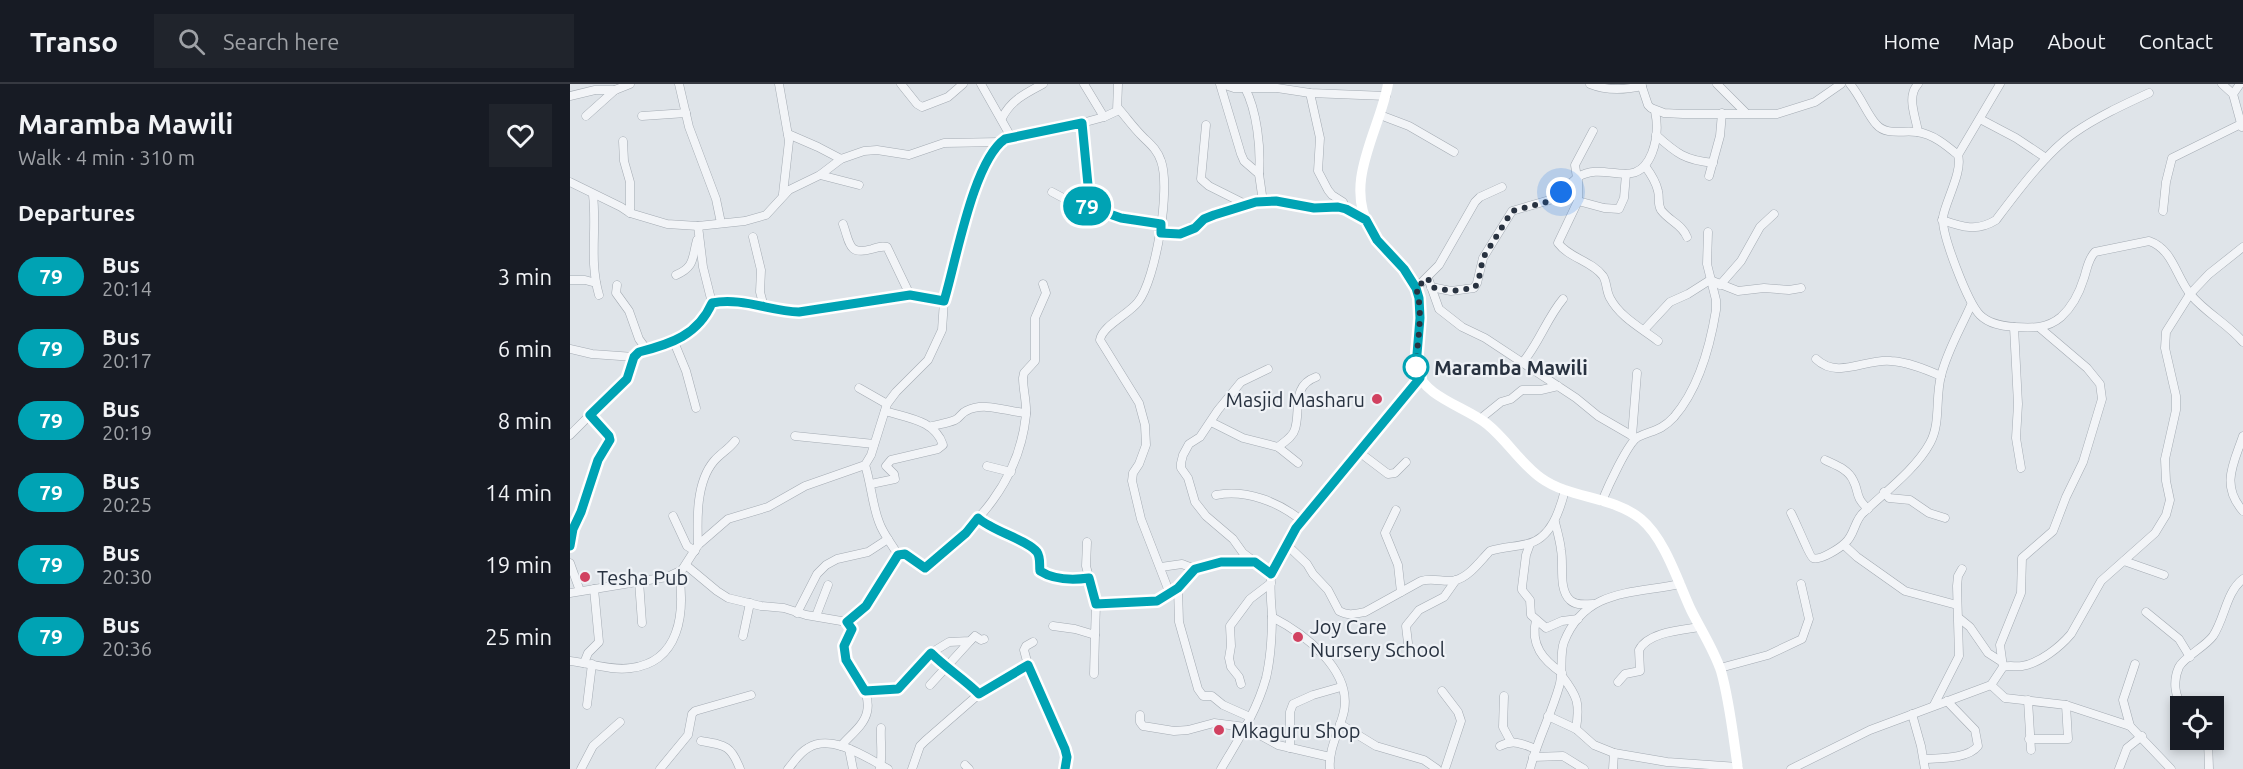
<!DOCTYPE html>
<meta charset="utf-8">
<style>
:root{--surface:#171b24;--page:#20242c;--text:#f1f3f6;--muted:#9ea1a6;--line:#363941}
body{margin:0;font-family:Ubuntu,sans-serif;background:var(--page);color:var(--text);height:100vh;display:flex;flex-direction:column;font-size:22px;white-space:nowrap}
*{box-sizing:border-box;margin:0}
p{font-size:20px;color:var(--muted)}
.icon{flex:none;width:33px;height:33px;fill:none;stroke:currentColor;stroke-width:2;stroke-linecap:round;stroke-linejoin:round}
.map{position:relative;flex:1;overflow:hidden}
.panel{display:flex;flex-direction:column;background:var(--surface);width:570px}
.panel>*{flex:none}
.badge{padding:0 12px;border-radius:20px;font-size:21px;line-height:39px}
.fabs{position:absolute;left:1600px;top:612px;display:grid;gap:12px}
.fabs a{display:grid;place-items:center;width:54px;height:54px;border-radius:0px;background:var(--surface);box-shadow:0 3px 9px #0003;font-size:30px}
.you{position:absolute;width:30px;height:30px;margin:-15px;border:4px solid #fff;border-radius:50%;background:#1a73e8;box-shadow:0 0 0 9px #1a73e833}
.map>.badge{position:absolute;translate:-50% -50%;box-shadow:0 0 0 3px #fff}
h2{padding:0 18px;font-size:22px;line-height:54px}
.round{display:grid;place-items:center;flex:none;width:63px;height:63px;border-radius:0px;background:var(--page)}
.overview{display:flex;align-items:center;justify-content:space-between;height:102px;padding:0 18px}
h1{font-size:28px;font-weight:600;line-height:45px}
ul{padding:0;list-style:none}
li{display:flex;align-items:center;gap:18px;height:72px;padding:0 18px}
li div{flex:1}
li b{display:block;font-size:22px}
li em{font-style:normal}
li .badge{min-width:66px;font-weight:700;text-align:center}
header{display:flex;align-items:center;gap:36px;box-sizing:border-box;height:84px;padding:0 30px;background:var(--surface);border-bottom:2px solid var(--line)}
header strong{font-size:28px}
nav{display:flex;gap:33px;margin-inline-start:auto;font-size:21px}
.search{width:420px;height:54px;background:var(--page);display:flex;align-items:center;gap:15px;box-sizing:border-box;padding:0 21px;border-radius:0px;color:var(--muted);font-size:22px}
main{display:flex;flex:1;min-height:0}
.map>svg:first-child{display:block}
</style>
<header>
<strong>Transo</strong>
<div class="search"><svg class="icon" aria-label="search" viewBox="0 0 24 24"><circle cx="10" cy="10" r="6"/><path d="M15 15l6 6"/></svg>Search here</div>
<nav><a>Home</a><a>Map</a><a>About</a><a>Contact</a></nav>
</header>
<main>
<section class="panel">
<div class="overview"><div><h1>Maramba Mawili</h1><p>Walk · 4 min · 310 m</p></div><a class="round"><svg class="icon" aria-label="heart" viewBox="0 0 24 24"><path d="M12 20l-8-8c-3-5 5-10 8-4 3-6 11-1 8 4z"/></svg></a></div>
<h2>Departures</h2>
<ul>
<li><span class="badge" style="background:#00a3b4;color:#fff">79</span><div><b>Bus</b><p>20:14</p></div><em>3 min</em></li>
<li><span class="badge" style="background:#00a3b4;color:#fff">79</span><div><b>Bus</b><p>20:17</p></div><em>6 min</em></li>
<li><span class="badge" style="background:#00a3b4;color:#fff">79</span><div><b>Bus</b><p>20:19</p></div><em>8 min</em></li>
<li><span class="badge" style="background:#00a3b4;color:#fff">79</span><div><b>Bus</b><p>20:25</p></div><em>14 min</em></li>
<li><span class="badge" style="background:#00a3b4;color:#fff">79</span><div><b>Bus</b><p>20:30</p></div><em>19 min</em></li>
<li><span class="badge" style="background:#00a3b4;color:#fff">79</span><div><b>Bus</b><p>20:36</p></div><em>25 min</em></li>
</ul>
</section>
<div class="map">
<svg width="1673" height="685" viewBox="0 0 1673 685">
<rect width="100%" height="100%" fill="#dfe4e9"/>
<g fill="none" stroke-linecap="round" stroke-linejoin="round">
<defs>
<g id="street">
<path d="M109,0L119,43L146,115L151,139"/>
<path d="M209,0L219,57L213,110"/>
<path d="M331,0L347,20L352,23L378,13L393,0"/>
<path d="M411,0L441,53"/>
<path d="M514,0L534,33"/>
<path d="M650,0L671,70L674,77L689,90L693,118"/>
<path d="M652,0L664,4H707L740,9L816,12"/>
<path d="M1020,0C1037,7 1054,6 1072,2"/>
<path d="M1071,0L1078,21L1081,24L1094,29L1113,30H1207L1245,18L1271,0"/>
<path d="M1147,0L1176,29"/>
<path d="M1280,0C1291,13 1297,30 1306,40C1316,52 1333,46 1347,48C1363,50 1376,61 1388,71C1393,87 1376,116 1373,133C1371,150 1398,219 1410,231C1419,240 1432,242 1444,243C1461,244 1477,245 1491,233C1502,223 1510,207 1514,194C1517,185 1518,175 1525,168L1579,157C1603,165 1606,193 1621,211C1636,229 1658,240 1673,258"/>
<path d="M1348,0C1336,13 1346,33 1348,48"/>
<path d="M1652,0L1663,10"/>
<path d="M1670,0L1663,10L1672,43"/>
<path d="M675,4C687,27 691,64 689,90"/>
<path d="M740,9L750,54L748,87L758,106L762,111L773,118L776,125"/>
<path d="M0,12L25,6H45"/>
<path d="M548,24C556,33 563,43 572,52C580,60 587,65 591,77C601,104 586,195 568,218C559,230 532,242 530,256L569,319L575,341L576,361L569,380L563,389L562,397L571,435L600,510"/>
<path d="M1085,27C1088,41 1087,56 1082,69C1066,109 1036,76 1008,93V117L988,159C999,174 1022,177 1033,192C1037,198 1036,207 1040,214C1050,233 1071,244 1088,257"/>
<path d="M810,31L839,42L884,68"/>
<path d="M16,32L45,6L60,0"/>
<path d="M72,32L116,29"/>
<path d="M432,34C441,16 456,9 473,0"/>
<path d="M1410,35L1446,54L1476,74"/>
<path d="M512,39L518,101L514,121"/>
<path d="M636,41L631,95L639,102L671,118L678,120L706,117L744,124L768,123L776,125L796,136"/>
<path d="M218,50L248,63L271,75"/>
<path d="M1086,51C1107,70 1115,76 1143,79"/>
<path d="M53,57L54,77L60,98V129"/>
<path d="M1388,71L1430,0"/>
<path d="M1075,82C1081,90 1086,98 1088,107C1090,114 1087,119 1091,126C1099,137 1112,140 1117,153"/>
<path d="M250,91L289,101"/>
<path d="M1139,92L1150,52L1152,29"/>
<path d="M1007,94L1005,81L1023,47"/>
<path d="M0,98L51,123L60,129L97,140L128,142L175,137L196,131L219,106L250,91L271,75L294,67L307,66L339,71L374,59L431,58"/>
<path d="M482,108C514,127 555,134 591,140"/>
<path d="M23,111C27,145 19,177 29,211"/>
<path d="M1008,117L1034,124L1049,125L1054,114L1056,90"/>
<path d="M1593,127L1596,98L1602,74L1671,40"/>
<path d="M1372,136C1392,143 1407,148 1426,136C1447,108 1476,69 1504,49C1527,33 1553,21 1579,9"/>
<path d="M273,140C280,159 278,172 302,165C308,163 311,162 317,163L340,211"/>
<path d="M128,142L133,183L142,219"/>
<path d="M591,149L610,150L618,147L635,135L678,120"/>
<path d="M183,153L191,186L190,208L194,223"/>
<path d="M106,191C125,183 122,174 127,156"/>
<path d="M858,194L869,225L892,243L915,254L1006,314L1028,332L1066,354"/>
<path d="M0,196H15L26,199"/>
<path d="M47,201L46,209L59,227L69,255L77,266"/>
<path d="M1150,201L1171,177L1190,143L1204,130"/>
<path d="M861,203L881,207L904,204L907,199L913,174L942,127L983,115L1008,93"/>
<path d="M846,204L869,181L905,118L910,113L932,103"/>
<path d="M1444,243L1448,320L1446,354L1451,384"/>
<path d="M1074,246L1100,218L1118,210L1140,196L1168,207L1194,204L1219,206L1231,204"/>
<path d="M104,258L116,287L126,324"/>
<path d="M0,265L22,270L64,273"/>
<path d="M1246,275C1268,296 1296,274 1321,277C1338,278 1355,285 1371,292"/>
<path d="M953,278C969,259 977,234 993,215"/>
<path d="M698,285L671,298L648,326L630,353L619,360L613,371L611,379V384L618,394L625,418L636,432L663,455L673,469L701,490"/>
<path d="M289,304L317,320"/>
<path d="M910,335L931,318L941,315L952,306H971L988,302"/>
<path d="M641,338L673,354L708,363L728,379"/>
<path d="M362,342C370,340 378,339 385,336C390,334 391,329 396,327C414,317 438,328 456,329"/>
<path d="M0,351L20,331"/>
<path d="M225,352L304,360"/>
<path d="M1062,352L1067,289"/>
<path d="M1673,352C1664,379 1650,401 1673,427"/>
<path d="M708,363C714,358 723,353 725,345C731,326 721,302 746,293"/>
<path d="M789,368L818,390L825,389L836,378"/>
<path d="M1255,376C1265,381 1278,385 1283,396C1290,409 1284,412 1298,425"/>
<path d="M417,382L441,388"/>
<path d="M301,400L325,395L324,390L316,382L321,376L368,365L373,361C365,336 337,334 315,327"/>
<path d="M1314,408L1319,414L1340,416L1359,429L1375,434"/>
<path d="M646,411C676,405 709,418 732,437"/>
<path d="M1032,417C1037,405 1058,358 1068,353C1083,346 1091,347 1104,333C1129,304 1140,263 1146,226V216L1137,180L1138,148"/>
<path d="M826,426L815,449L828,481L831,508"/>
<path d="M1221,429C1225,436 1240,473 1243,474C1250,477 1270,464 1275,459C1285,451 1284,436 1294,428C1315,408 1346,385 1360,359C1371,339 1365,314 1371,292C1377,267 1391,244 1401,221"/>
<path d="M103,432L117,462L125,467"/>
<path d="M408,434C422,447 458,456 467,468C471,474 469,481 470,487C483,496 504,496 519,494"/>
<path d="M985,438C987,447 990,456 991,466C994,480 988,505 1000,516C1006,522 1015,520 1023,520"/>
<path d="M960,460L956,471L952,503V506L960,516L961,531L976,544L992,537L1008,535"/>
<path d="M128,461C127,435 126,398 144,377C151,369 159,365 165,357"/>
<path d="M1274,461L1287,473L1335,507L1387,521"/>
<path d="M0,462L2,445L11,428L28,376L40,356L39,352L20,331L57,295L64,273L69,268L104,258L122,248L142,219C171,213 200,227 229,228L340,211L374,217"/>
<path d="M718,462L737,480L743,490L758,506L769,527C778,532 785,530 795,528L851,497C863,493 875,499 886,496C900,492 910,477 920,467C931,463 944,463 957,460C981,455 990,426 995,406"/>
<path d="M328,471L335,470L353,484L358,483C406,440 449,400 456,331C457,319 453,306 453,294L454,289L465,277V234L476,209L473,200"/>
<path d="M1554,477L1594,491"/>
<path d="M0,479L10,507"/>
<path d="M117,482L147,507L158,514L191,522L214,524L236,531L277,538"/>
<path d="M591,483L612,480L625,485"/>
<path d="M69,497L72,539"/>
<path d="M608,504L609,538L628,605L633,612H642L653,621L680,633"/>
<path d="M0,509L97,493L112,486L128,461L158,435L198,423L235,402L295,381L301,371L317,320L326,308L358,276L372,246L374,217L388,159L407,100L420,71L427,60L441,53L512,39L534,33L547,27L548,0"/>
<path d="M526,520L587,517L608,504L625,485L651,478H685"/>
<path d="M1576,528L1609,555L1620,573"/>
<path d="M227,529L247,490L256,481L267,475L298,468L318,455"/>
<path d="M246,532L258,501"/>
<path d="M702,533C733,549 782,585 774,627C770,646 758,665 760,685"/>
<path d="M1389,534L1400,543L1418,569L1432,578"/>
<path d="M966,536C960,561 973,576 992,589"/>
<path d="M483,542L505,545L525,551L526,520L516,482L517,458"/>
<path d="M173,552L180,519"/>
<path d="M463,558L456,562L454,566L458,581L495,665L497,673L496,685"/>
<path d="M838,559L836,542L849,526L874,513L886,496"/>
<path d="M361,569L376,584L409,610"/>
<path d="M0,577C19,579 42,587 61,584C110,578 115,529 109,489"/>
<path d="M14,579L18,569L29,558L24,505"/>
<path d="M1433,583L1430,561L1451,509L1452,474L1483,447L1496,413L1513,378L1532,315L1530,300L1517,284L1470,244"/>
<path d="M1150,584L1198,571L1232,555L1239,535L1231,500"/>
<path d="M524,590L525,551"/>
<path d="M992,592C1008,613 1010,619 1006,645"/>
<path d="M1048,598L1055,590L1070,587L1069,566C1078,548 1112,546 1130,543"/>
<path d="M671,600L669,593L661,583L659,574L661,562L660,542L680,515L701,499"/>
<path d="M360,601L400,557"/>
<path d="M1421,601L1435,614L1496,621L1560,642L1601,685"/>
<path d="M295,607L329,605L361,569L379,558L400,557L405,552L411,556L414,555"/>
<path d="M872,607L888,628L891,637L875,685"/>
<path d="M934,612L933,643L941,658"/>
<path d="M1458,616L1461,666"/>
<path d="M17,621L22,580"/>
<path d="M1364,621L1389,572L1387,502L1388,492L1392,485"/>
<path d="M1613,622C1604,612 1603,596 1609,583C1614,573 1635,563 1643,552C1655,534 1656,508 1673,495"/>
<path d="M1342,630L1351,662L1355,685"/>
<path d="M570,631V638L573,642L604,647L618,646L644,639L675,643L708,661L760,673"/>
<path d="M978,632L1006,645L1024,661L1044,669L1097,678L1168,683"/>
<path d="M770,640L806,662L854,676L867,685"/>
<path d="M1560,642L1553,616L1565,580"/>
<path d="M1459,655H1498L1496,621"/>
<path d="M1638,656L1639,685"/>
<path d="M131,657C155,661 161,661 170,685"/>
<path d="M271,662C279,652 294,642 297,628C303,602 273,587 274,562C274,556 280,550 282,545L277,538L296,522L328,471C322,460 313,450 309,438C302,420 301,399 295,381"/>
<path d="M930,662C944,655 952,660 966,665"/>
<path d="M720,664V628L723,620L743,611L771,603"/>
<path d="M279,665L283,685"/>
<path d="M963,673L993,672L1014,685"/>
<path d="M1354,675C1370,674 1398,675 1408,662L1405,646L1377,617"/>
<path d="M395,681L399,685"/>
<path d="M310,684C313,670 310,658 311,644"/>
<path d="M11,685L23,662L50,638"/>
<path d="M90,685L118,651L122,630L125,627L181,611"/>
<path d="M218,685C224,678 229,669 238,664C262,649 297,674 318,685"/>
<path d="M342,685L350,662L355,657L409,610L458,581"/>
<path d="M651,685C668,656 687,627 696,594C701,573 702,551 702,530C701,517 699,501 702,488C704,478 721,456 726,444L850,294"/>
<path d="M960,685C967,657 981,631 989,603C994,588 989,571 994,558C1015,504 1064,510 1110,500"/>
<path d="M1043,685L1044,669"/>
<path d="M1221,685L1300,646L1421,601L1433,583C1439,581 1446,583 1452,582C1470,579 1490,563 1501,550L1531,497L1585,449L1596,431L1600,416L1596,397L1595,375L1606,326V312L1595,264L1596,248L1620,210L1639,190L1673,163"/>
<path d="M1549,685L1557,664L1572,652"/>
</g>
</defs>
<use href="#street" stroke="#a4abb3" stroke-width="9"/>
<use href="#street" stroke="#f2f4f7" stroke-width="8"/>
<path stroke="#fff" stroke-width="10" d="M818,0C810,46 773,98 800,144C813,166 837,181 846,205C857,232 840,261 847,286C854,313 896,323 917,340C937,356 950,379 971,394C1000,415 1043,412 1071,435C1095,455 1108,498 1121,526C1131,546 1144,566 1151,587C1160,619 1163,652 1168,685"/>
</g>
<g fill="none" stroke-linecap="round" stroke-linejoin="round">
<defs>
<path id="line" d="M0,462L3,445L11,428L28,376L40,356L39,352L20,331L57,295L64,273L69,268C101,260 128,251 142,219C171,213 200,227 229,228L340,211L374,217C386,178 403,77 435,55L512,39L518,101L514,121L551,134L591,140V149L610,150L625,144L634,135L644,131L686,118L706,117L744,124L768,123L776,125L796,136L807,156L834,185L846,204L849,214L850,234L846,282L850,294L726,444L701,490L685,478H651L625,485L608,504L587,517L526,520L519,494C504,496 484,496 470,487C469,481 471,474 467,468C458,456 422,447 408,434L396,449L355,484L335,470L328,471L296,522L277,538L282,545L274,562L276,576L295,607L328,605L361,569C376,584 394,595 409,610L458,581L495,665L497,673L495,685"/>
</defs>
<use href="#line" stroke="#fff" stroke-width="14"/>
<use href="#line" stroke="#00a3b4" stroke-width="9"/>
<path stroke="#283240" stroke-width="6" stroke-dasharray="0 10.8" d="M846,283C847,257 854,229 846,204L858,194L861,203L881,207L904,204L908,199L913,174L942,127L976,118L991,108"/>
</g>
<circle fill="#fff" stroke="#00a3b4" stroke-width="3" cx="846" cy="283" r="12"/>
<g fill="#d14160" stroke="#eff2f6" stroke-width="2">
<circle cx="807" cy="315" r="6"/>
<circle cx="15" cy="493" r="6"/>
<circle cx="728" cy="553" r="6"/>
<circle cx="649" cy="646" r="6"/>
</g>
<g text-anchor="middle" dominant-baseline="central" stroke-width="4.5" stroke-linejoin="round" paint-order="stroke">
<g font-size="20" font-weight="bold" fill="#283240" stroke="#eff2f6" text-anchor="start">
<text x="864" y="283">Maramba Mawili</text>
</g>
<g font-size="20" fill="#283240" stroke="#eff2f6" text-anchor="start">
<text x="795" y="315" text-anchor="end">Masjid Masharu</text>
<text x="27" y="493">Tesha Pub</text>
<text x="740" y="542">Joy Care<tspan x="740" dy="23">Nursery School</tspan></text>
<text x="661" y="646">Mkaguru Shop</text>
</g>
</g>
</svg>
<div class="fabs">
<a><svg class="icon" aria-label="locate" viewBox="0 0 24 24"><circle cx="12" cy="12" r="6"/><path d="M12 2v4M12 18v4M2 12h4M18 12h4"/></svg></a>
</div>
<div class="you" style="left:991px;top:108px"></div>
<b class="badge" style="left:517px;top:122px;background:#00a3b4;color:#fff">79</b>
</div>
</main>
